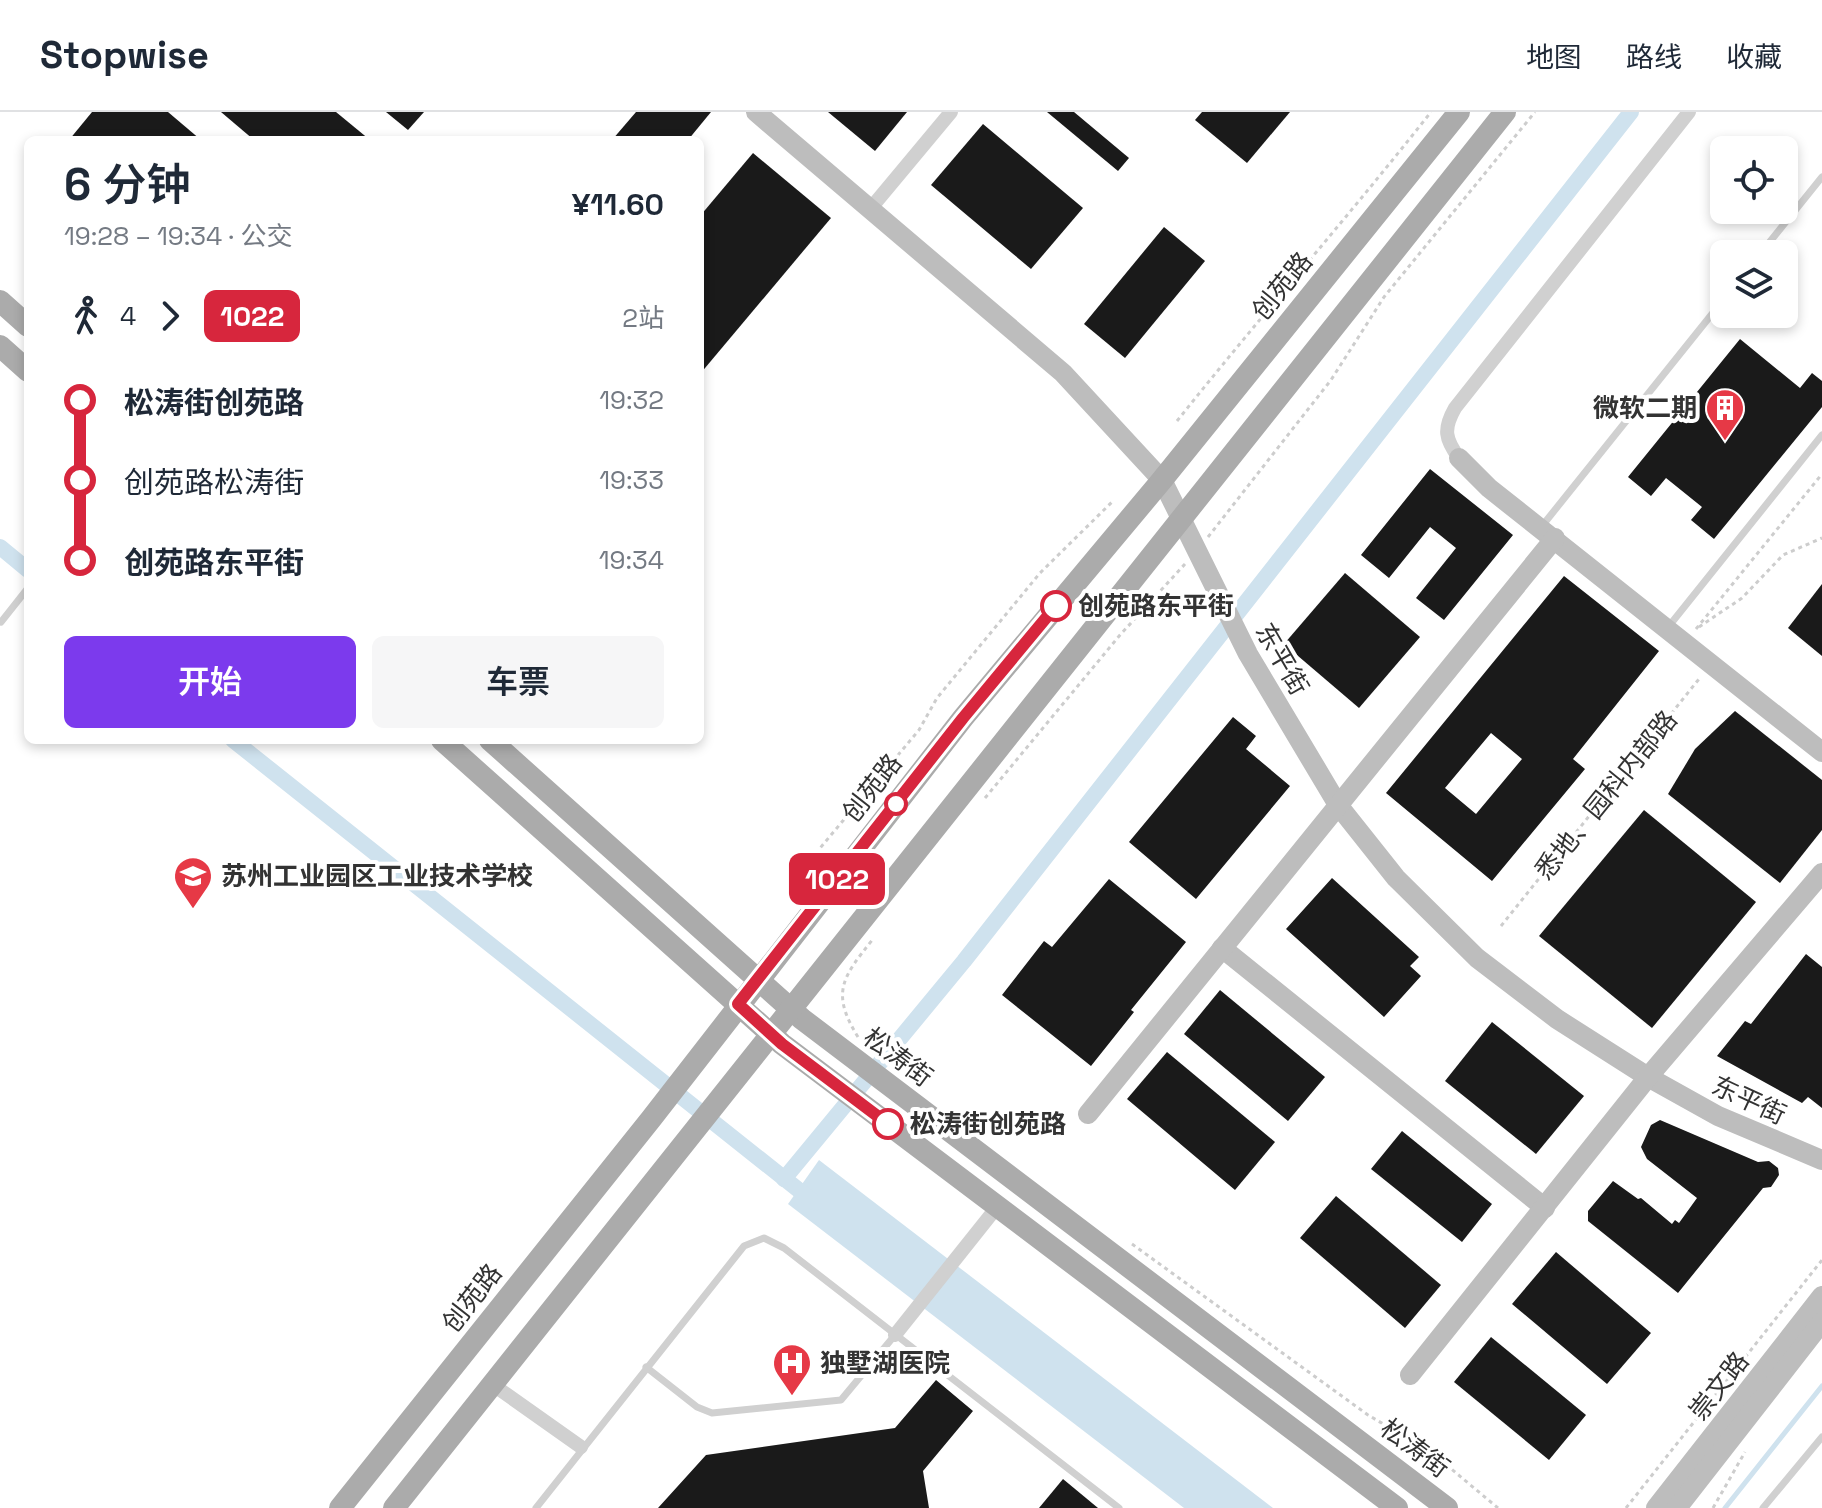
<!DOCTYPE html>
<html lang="zh">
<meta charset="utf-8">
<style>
:root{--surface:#fff;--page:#f6f6f7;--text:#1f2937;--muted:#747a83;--line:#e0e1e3;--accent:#7c3aed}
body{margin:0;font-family:"Space Grotesk","Noto Sans SC",sans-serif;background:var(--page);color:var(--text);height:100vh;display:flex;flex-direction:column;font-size:30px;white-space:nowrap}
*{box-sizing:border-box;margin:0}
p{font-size:26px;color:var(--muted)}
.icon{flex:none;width:44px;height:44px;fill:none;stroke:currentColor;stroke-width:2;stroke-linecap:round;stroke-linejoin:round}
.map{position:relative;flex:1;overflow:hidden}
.panel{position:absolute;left:24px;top:24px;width:680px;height:608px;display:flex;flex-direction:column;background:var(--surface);border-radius:12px;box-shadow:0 4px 12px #0003}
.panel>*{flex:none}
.badge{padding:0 16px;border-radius:12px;font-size:28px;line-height:52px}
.fabs{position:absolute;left:1710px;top:24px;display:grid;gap:16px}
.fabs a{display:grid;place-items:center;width:88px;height:88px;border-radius:12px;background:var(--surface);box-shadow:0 4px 12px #0003;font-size:40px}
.map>.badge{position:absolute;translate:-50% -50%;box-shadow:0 0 0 4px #fff}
.legs{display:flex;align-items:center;gap:12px;height:88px;padding:0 40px;font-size:26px}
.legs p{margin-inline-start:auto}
.head{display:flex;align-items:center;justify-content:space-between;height:136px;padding:0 40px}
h1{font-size:44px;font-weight:600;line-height:60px}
.action{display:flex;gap:16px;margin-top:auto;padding:16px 40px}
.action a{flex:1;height:92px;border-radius:12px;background:var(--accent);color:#fff;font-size:32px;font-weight:600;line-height:92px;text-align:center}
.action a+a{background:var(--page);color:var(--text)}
ul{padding:0 40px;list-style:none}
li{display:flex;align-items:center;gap:28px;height:80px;font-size:30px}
li i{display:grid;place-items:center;width:12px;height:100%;margin:0 10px;background:currentColor}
li i::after{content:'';width:20px;height:20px;margin:-10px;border:6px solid;border-radius:50%;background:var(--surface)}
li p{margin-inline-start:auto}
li:first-child i{background:linear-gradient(#0000 50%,currentColor 0)}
li:last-child i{background:linear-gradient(currentColor 50%,#0000 0)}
header{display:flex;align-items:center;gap:48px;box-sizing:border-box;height:112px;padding:0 40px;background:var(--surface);border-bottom:2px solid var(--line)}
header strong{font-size:38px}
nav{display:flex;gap:44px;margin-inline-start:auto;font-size:28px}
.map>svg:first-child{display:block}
</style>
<header>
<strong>Stopwise</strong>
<nav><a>地图</a><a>路线</a><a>收藏</a></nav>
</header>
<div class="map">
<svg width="1822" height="1396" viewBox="0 0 1822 1396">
<rect width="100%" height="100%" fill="#fff"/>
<path fill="#cfe2ee" d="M819,1048L1273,1396H1184L788,1092Z"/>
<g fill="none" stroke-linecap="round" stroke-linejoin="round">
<path stroke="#cfe2ee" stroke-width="5" d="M1725,1396L1822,1274"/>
<g stroke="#cfe2ee" stroke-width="16">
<path d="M0,435L28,458"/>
<path d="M233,628L815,1091"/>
<path d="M784,1067L964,849L1631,0"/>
</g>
</g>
<g fill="#1a1a1a" fill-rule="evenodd">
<path d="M92,0H168L201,28H69Z"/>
<path d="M221,0H336L370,28H254Z"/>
<path d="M386,0H424L408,18Z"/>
<path d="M636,0H711L688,28H612Z"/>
<path d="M828,0H907L875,39Z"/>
<path d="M1047,0H1074L1129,46L1118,59Z"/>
<path d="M1202,0H1290L1247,51L1195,8Z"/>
<path d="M983,12L1083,96L1031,157L931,73Z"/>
<path d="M753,41L831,106L700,262V104Z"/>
<path d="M1164,115L1205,149L1125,246L1084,212Z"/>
<path d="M1740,227L1800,276L1812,261L1822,269V295L1714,427L1691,408L1702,395L1666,366L1651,384L1628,365Z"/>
<path d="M1430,357L1513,423L1444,508L1416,486L1456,436L1430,415L1389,466L1361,443Z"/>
<path d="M1345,461L1420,525L1359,596L1284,532Z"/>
<path d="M1564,464L1659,539L1573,647L1585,657L1492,769L1386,681ZM1491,621L1522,647L1476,702L1445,676Z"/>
<path d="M1822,472V544L1788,516Z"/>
<path d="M1735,599L1822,668V718L1780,771L1668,682L1695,637Z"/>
<path d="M1233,605L1256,624L1246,637L1290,674L1196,787L1129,730Z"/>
<path d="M1644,698L1756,790L1652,916L1539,824Z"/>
<path d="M1332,766L1419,845L1410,854L1421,864L1384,905L1286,817Z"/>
<path d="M1109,767L1186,830L1131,898L1134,900L1091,954L1002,883L1044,829L1052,835Z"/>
<path d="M1806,842L1822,855V996L1808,985L1802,991L1717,944L1745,909L1751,912Z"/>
<path d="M1220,878L1325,965L1288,1009L1184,922Z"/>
<path d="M1492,910L1584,984L1536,1042L1445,969Z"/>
<path d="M1167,940L1275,1030L1235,1078L1127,987Z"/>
<path d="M1660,1008L1758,1050L1769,1049L1778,1056L1779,1063L1771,1075L1763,1076L1678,1181L1588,1109V1099L1613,1069L1638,1087L1641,1086L1672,1112L1675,1108L1679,1111L1697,1086L1647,1047L1641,1035L1651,1013Z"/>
<path d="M1402,1019L1492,1092L1462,1130L1371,1057Z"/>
<path d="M1336,1084L1441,1173L1405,1216L1300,1126Z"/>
<path d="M1556,1140L1651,1221L1607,1272L1512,1192Z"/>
<path d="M1491,1225L1586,1303L1549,1348L1454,1270Z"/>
<path d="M936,1268L973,1299L923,1359L929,1396H658L706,1343L895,1316Z"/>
<path d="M1063,1367L1098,1396H1039Z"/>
</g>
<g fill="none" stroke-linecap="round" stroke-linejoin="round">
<g stroke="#cdcdcd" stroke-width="3" stroke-dasharray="4 4" stroke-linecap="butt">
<path d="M1177,309C1260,205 1348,105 1431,0"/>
<path d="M1208,425L1331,268L1384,185L1535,0"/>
<path d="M1699,515L1742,486L1783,443L1822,426"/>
<path d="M1696,517L1822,362"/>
<path d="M985,686L1120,523L1185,452"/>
<path d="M795,766L919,618L937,586L1040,461L1112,390"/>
<path d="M1501,814L1699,567"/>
<path d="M858,925C830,880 843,865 873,827"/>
<path d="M1132,1132L1368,1303L1431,1340L1498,1396"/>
<path d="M1626,1396L1822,1148"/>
<path d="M1713,1396L1745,1340"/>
</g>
<g stroke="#d0d0d0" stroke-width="7">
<path d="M1760,142L1822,65"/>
<path d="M1542,414L1724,187"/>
<path d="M1,510L28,476"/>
<path d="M1669,514L1822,323"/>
<path d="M646,1255L697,1295L712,1301L841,1288L895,1223"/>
<path d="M536,1396L744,1134L764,1126L784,1136L1119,1396"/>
<path d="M1763,1396L1822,1325"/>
</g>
<g stroke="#d0d0d0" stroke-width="14">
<path d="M871,96L951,0"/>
<path d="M1459,346C1445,327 1443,317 1455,296L1689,0"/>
<path d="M895,1223L997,1095"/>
<path d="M492,1272L581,1335"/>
</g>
<g stroke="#bdbdbd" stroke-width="20">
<path d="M756,0L1063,261L1162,368L1248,542L1338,693L1396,766L1477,846L1557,907L1648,965L1718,1004L1822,1048"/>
<path d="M1459,346L1489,376L1822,640"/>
<path d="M1222,836L1545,1096"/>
<path d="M1088,1002L1555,426"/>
<path d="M1410,1263L1648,965L1822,761"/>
<path d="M1656,1396L1822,1184"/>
<path d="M1677,1396L1822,1210"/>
</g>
<g stroke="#ababab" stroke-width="22">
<path d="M0,189L28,214"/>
<path d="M0,234L28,259"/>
<path d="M442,628L782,932L1397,1396"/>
<path d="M490,628L802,907L1447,1396"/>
<path d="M340,1396L651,1007L963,606L1162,368L1459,0"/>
<path d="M394,1396L1505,0"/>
</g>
</g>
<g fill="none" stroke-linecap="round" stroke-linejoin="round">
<defs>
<path id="line-1" d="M888,1012L782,932L738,892L963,606L1056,494"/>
</defs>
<use href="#line-1" stroke="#fff" stroke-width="18"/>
<use href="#line-1" stroke="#d7263d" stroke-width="12"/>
</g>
<defs>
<symbol id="building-pin" viewBox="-11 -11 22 30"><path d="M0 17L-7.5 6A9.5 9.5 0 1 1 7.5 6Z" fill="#e63946" stroke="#fff"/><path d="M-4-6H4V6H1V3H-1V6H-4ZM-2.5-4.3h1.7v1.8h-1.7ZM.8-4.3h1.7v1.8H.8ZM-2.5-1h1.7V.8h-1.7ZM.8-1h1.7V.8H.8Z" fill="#fff"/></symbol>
<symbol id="school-pin" viewBox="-11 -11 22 30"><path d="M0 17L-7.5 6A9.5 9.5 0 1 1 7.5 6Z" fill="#e63946" stroke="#fff"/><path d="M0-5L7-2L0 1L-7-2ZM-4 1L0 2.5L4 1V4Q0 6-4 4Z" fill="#fff"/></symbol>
<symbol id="hospital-pin" viewBox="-11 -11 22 30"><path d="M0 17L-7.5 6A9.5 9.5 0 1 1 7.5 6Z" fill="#e63946" stroke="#fff"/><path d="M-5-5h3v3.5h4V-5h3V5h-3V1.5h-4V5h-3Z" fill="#fff"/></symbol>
</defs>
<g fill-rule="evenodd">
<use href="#building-pin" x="1703" y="274" width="44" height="60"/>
<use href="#school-pin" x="171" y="742" width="44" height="60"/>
<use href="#hospital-pin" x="770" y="1229" width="44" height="60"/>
</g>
<g fill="#fff" stroke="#d7263d" stroke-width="4">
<circle cx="1056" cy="494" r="14"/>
<circle cx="896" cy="692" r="10"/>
<circle cx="888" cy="1012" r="14"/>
</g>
<g text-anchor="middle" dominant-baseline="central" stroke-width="8" stroke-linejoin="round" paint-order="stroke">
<g font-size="26" fill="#333" stroke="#fff">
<text transform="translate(1282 174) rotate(-51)">创苑路</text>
<text transform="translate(1282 547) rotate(60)">东平街</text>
<text transform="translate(872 676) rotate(-52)">创苑路</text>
<text transform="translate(1606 683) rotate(-51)">悉地、园科内部路</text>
<text transform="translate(898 945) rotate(37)">松涛街</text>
<text transform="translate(1749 988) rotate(25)">东平街</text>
<text transform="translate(472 1186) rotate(-52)">创苑路</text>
<text transform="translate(1719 1274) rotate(-52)">崇文路</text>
<text transform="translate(1415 1336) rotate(37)">松涛街</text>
</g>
<g font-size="26" font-weight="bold" fill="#333" stroke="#fff" text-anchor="start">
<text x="1697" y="296" text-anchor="end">微软二期</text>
<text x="221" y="764">苏州工业园区工业技术学校</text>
<text x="820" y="1251">独墅湖医院</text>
</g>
<g font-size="26" font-weight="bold" fill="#333" stroke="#fff" text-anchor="start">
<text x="1078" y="494">创苑路东平街</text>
<text x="910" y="1012">松涛街创苑路</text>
</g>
</g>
</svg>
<div class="fabs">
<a><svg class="icon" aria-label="locate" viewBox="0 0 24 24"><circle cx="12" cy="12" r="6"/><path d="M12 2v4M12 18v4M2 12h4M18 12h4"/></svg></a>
<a><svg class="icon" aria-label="layers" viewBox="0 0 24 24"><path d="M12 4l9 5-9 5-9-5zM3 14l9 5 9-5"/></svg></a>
</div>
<b class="badge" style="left:837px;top:767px;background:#d7263d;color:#fff">1022</b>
<section class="panel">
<div class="head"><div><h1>6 分钟</h1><p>19:28 – 19:34 · 公交</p></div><b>¥11.60</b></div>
<div class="legs"><svg class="icon" aria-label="walk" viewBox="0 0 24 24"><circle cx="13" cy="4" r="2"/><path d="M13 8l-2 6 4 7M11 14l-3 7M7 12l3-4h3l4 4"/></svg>4<svg class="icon" aria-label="forward" viewBox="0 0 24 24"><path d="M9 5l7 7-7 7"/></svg><b class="badge" style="background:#d7263d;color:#fff">1022</b><p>2站</p></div>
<ul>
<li><i style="color:#d7263d"></i><b>松涛街创苑路</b><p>19:32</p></li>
<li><i style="color:#d7263d"></i><span>创苑路松涛街</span><p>19:33</p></li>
<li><i style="color:#d7263d"></i><b>创苑路东平街</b><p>19:34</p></li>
</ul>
<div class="action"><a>开始</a><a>车票</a></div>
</section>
</div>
